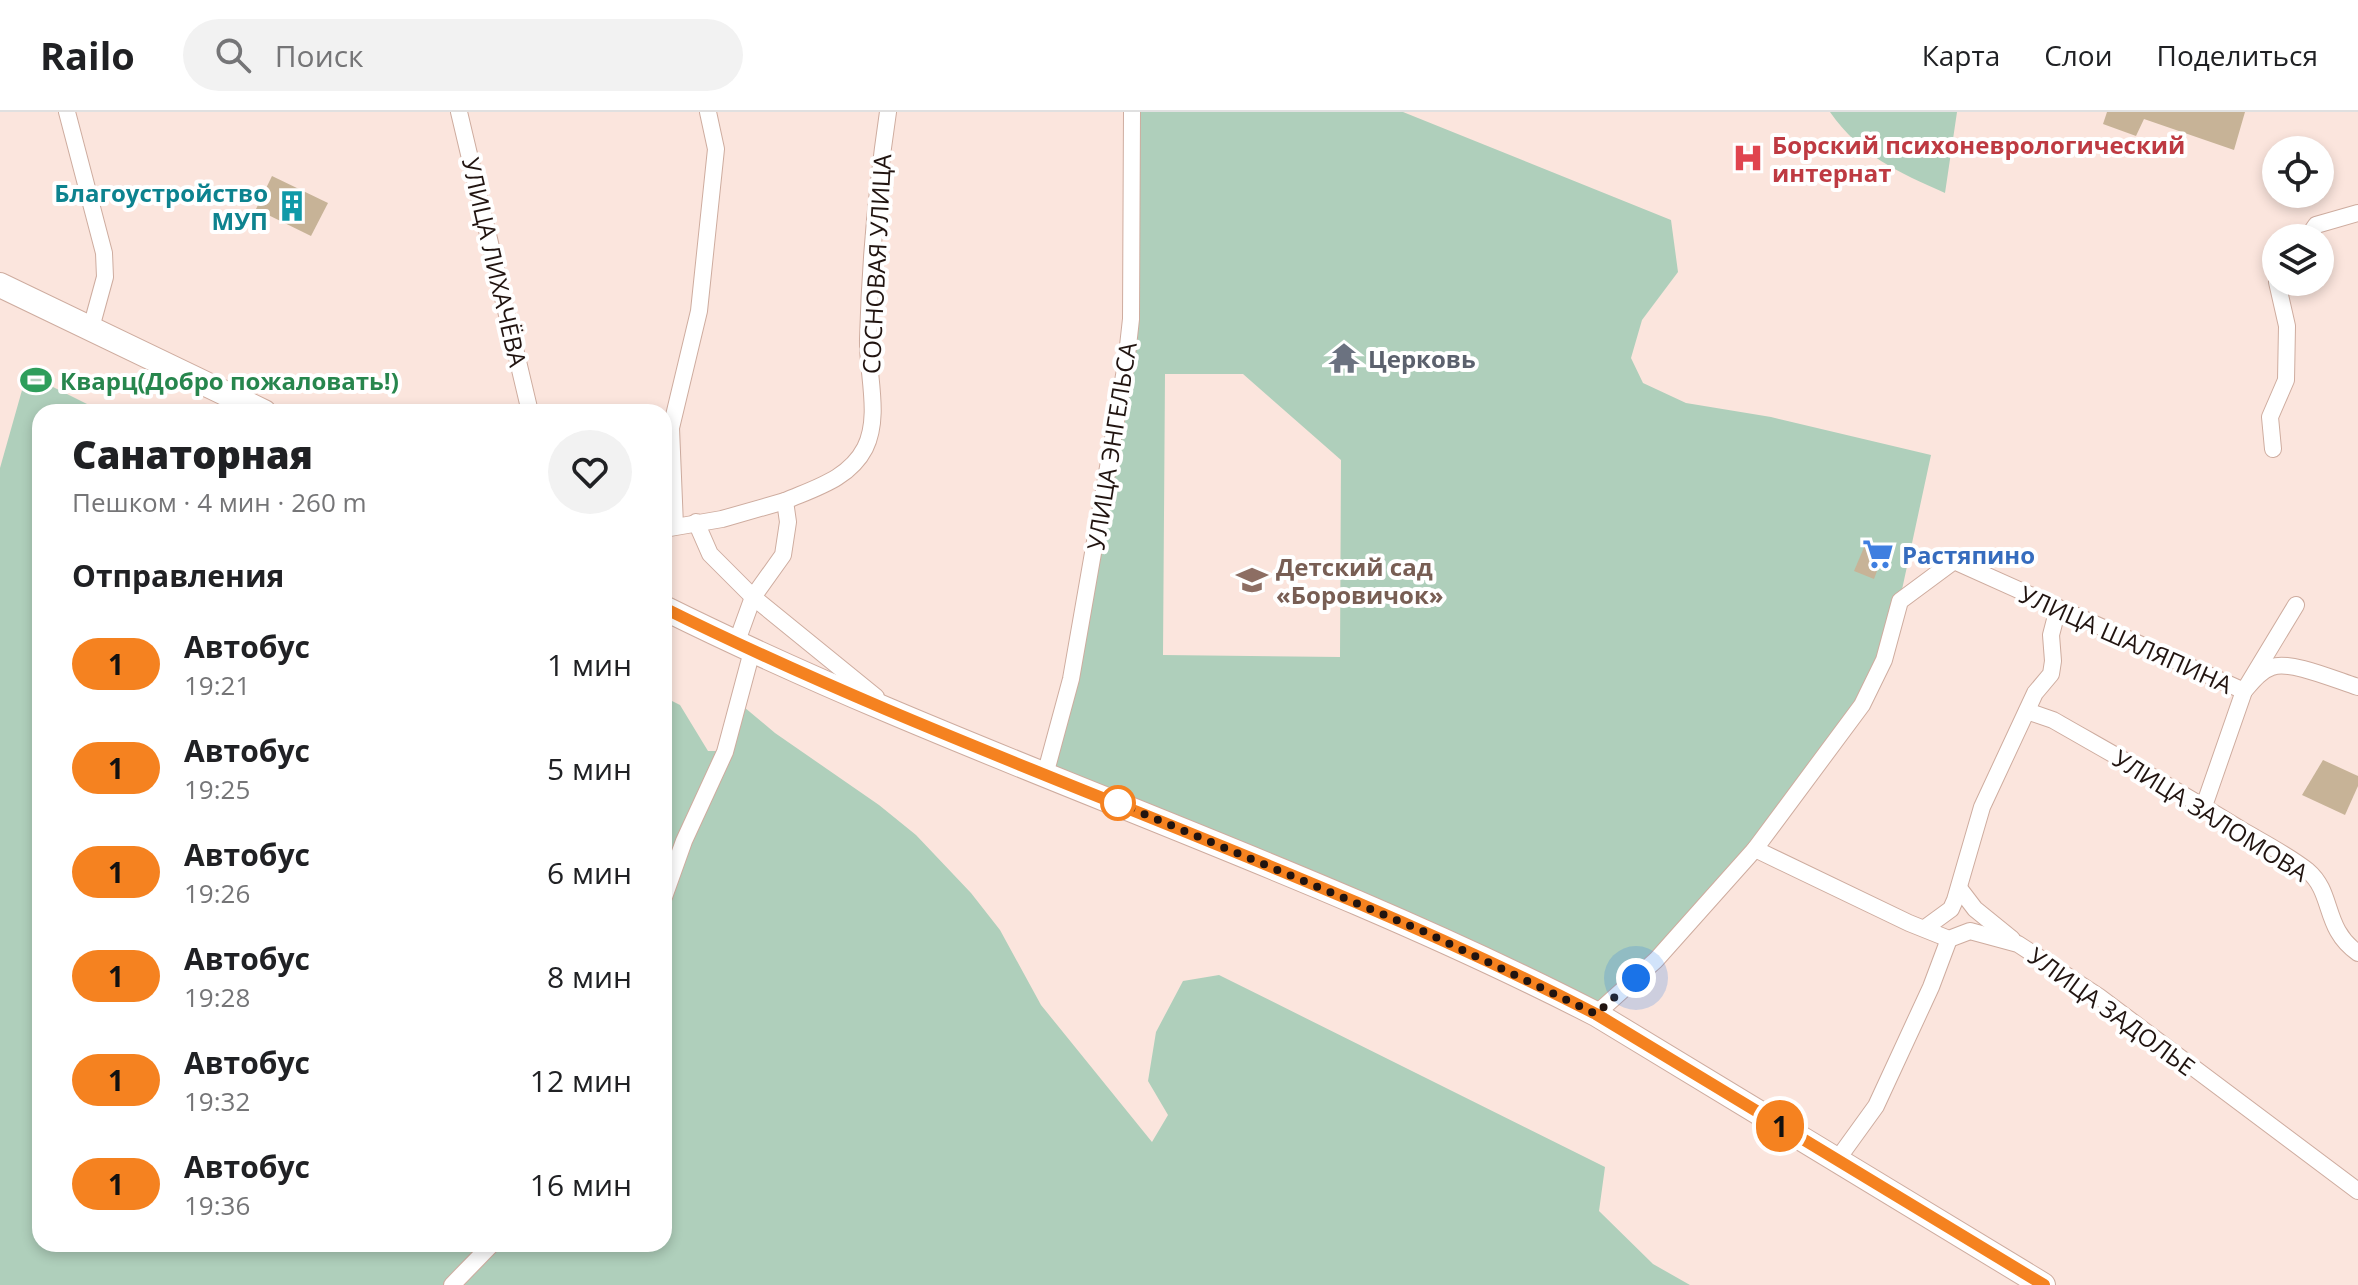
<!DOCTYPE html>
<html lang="ru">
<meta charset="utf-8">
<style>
:root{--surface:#fff;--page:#f2f2f2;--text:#202124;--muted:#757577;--line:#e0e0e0}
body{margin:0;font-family:"Open Sans",sans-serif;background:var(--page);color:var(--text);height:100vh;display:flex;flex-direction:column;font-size:30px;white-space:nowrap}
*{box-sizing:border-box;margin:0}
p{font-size:26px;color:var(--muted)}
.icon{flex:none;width:44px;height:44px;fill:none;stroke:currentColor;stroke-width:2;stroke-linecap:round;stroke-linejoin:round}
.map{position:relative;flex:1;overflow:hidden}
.side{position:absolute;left:32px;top:292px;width:640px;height:848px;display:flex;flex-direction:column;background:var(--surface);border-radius:24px;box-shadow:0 4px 12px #0003}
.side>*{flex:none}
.badge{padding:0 16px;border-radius:26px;font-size:28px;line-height:52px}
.tools{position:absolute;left:2262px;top:24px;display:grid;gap:16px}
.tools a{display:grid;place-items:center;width:72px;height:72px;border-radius:50%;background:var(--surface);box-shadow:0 4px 12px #0003;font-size:40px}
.you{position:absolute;width:40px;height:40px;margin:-20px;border:6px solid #fff;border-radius:50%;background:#1a73e8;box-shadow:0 0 0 12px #1a73e833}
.map>.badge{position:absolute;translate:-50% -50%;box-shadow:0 0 0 4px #fff}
h2{padding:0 40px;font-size:30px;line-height:72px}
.round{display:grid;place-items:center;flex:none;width:84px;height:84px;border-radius:42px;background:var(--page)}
.overview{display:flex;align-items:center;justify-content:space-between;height:136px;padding:0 40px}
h1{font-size:38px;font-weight:800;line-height:60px}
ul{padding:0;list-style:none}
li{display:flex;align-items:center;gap:24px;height:104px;padding:0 40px}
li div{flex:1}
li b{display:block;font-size:30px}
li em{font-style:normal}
li .badge{min-width:88px;font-weight:700;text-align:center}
header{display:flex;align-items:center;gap:48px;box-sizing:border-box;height:112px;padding:0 40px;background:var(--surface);border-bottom:2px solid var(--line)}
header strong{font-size:38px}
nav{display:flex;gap:44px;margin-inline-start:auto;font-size:28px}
.search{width:560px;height:72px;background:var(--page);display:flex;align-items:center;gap:20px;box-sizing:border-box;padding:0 28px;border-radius:44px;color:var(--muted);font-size:30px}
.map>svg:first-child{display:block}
</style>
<header>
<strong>Railo</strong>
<div class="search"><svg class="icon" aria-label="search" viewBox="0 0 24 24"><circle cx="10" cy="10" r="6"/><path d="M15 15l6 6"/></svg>Поиск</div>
<nav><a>Карта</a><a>Слои</a><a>Поделиться</a></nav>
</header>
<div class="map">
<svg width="2358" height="1173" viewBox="0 0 2358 1173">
<rect width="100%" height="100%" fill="#fbe5dd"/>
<g fill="#afcfbb" fill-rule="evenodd">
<path d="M1132,0H1403L1671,108L1678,160L1642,208L1631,246L1643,271L1686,291L1771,305L1931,343L1892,524L1883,548L1755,737L1596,902L1045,663L1120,299ZM1165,262H1243L1341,348L1340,545L1163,543Z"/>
<path d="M1830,0H1957L1945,81C1898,60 1861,44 1830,0Z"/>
<path d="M28,257L49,267L47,272L103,300H40V1132H664V585L680,593L708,639H725L738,590L775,621L879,693L916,723L971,781L1000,818L1041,893L1152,1030L1168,1003L1148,969L1156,920L1183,869L1219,863L1605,1055L1599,1099L1653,1152L1690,1173H0V356Z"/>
</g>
<g fill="#c7b397">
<path d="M2107,0H2245L2234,38L2144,7L2136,24L2103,12Z"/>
<path d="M272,64L328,91L311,124L256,97Z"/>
<path d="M1865,433L1884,440L1874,467L1854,459Z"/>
<path d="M2323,648L2358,664V674L2345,703L2302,683Z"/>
</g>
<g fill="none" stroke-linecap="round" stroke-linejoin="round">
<defs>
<g id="minor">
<path d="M67,0L104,141L105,165L91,216"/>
<path d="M459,0L530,300"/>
<path d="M2307,126L2316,113L2358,101"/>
<path d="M2273,337L2270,305L2286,268L2287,214L2277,170"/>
<path d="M696,410L710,442L753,485L876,585"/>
<path d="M675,414L671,316L699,199L716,37L708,0"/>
<path d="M664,417L722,407L785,389"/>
<path d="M736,532L753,485L783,443L788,410L785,389C815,376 849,367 865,336C881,304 867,261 868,227C870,151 877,74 888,0"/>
<path d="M2027,599L2053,608C2116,644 2179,679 2240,717C2262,730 2288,743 2308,759C2334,781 2323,817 2358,841"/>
<path d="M1045,663L1071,567L1126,252L1131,207L1132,0"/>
<path d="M2204,694L2244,579L2296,493"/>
<path d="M1755,737L1909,811L1949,827L1970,819L2018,832L2098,884L2358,1079"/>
<path d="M1959,776L1975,797L2012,827"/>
<path d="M664,785L684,729L725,640L752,539"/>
<path d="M1925,816L1951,797L1955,788L1982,695L2035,581L2051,562L2053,549L2051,523L2058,496"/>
<path d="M1596,902L1656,848L1755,737L1862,593L1884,548L1900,489L1954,449L2244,579C2252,570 2260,559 2272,555C2291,548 2338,569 2358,575"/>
<path d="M1837,1048L1876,994L1931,875L1949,827"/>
<path d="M452,1173L492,1132"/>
</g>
<g id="secondary">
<path d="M0,173L264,300"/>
<path d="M664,496C968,647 1294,747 1596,902L2043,1173"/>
</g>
</defs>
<use href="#minor" stroke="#ceac9f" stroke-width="18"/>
<use href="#secondary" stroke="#ceac9f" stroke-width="26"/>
<use href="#minor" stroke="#fff" stroke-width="16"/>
<use href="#secondary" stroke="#fff" stroke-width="24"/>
</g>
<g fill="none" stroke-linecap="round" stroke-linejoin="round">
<defs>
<path id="line" d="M664,496C968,647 1294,747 1596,902L2044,1173"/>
</defs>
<use href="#line" stroke="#fff" stroke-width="18"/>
<use href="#line" stroke="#f58220" stroke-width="12"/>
<path stroke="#211410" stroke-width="8" stroke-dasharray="0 14.4" d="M1118,691L1425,820L1596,902L1636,866"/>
</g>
<defs>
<symbol id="hospital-bare" viewBox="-9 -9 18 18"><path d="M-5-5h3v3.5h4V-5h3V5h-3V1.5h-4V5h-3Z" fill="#e0444e" stroke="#fff" stroke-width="2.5" paint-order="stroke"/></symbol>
<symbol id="building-bare" viewBox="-9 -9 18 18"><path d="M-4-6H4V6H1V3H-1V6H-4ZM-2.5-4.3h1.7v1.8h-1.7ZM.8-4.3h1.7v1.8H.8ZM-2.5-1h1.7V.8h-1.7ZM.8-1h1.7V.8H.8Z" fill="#0f9aa8" stroke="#fff" stroke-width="2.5" paint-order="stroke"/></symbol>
<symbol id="temple-bare" viewBox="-9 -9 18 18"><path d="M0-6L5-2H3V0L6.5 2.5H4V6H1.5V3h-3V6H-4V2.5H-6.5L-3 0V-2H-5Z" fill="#6b7280" stroke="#fff" stroke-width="2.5" paint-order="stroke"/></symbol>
<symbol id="stadium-bare" viewBox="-9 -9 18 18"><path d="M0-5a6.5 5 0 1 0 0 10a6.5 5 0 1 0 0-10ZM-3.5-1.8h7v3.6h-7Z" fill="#2e9e5b" stroke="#fff" stroke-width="2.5" paint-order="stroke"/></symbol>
<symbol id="supermarket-bare" viewBox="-9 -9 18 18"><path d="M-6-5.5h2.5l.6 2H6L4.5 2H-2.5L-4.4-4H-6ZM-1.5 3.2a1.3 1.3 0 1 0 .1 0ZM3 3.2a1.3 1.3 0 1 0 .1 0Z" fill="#3f7fe0" stroke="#fff" stroke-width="2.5" paint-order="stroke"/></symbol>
<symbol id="school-bare" viewBox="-9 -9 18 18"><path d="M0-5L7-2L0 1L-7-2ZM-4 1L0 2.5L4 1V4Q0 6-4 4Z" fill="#8d6e63" stroke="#fff" stroke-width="2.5" paint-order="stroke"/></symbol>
</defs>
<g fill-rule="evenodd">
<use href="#hospital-bare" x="1726" y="24" width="44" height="44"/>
<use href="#building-bare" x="270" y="72" width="44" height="44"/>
<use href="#temple-bare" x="1322" y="224" width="44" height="44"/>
<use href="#stadium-bare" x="14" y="246" width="44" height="44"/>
<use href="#supermarket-bare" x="1856" y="420" width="44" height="44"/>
<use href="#school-bare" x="1230" y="446" width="44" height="44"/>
</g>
<circle fill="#fff" stroke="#f58220" stroke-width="4" cx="1118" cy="691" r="16"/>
<g text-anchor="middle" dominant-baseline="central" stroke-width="8" stroke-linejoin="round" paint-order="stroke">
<g font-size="24" font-weight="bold" fill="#be3a42" stroke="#fff" text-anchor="start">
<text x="1772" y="32">Борский психоневрологический<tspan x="1772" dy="28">интернат</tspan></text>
</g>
<g font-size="24" font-weight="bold" fill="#0d838f" stroke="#fff" text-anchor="end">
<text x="268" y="80">Благоустройство<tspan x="268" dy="28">МУП</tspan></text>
</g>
<g font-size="24" fill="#211410" stroke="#fff">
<text transform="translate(495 150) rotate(77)">УЛИЦА ЛИХАЧЁВА</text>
<text transform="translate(876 152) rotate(-87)">СОСНОВАЯ УЛИЦА</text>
<text transform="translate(1111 334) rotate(-81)">УЛИЦА ЭНГЕЛЬСА</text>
<text transform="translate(2126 527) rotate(24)">УЛИЦА ШАЛЯПИНА</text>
<text transform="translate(2211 703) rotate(32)">УЛИЦА ЗАЛОМОВА</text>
<text transform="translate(2112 899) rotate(36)">УЛИЦА ЗАДОЛЬЕ</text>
</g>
<g font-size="24" font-weight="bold" fill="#5b616d" stroke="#fff" text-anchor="start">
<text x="1368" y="246">Церковь</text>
</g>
<g font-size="24" font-weight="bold" fill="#27864d" stroke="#fff" text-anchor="start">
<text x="60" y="268">Кварц(Добро пожаловать!)</text>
</g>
<g font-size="24" font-weight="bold" fill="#366cbe" stroke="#fff" text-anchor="start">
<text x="1902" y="442">Растяпино</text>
</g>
<g font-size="24" font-weight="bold" fill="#785e54" stroke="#fff" text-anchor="start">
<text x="1276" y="454">Детский сад<tspan x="1276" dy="28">«Боровичок»</tspan></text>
</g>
</g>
</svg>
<div class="tools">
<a><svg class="icon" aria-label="locate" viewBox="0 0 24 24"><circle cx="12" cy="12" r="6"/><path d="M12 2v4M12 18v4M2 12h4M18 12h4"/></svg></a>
<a><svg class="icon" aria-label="layers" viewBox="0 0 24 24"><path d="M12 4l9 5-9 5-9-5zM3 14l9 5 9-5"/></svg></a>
</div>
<div class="you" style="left:1636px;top:866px"></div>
<b class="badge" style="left:1780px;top:1014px;background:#f58220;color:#111">1</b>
<section class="side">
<div class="overview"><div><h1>Санаторная</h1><p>Пешком · 4 мин · 260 m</p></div><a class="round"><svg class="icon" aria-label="heart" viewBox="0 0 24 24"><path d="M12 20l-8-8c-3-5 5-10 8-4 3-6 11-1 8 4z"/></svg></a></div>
<h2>Отправления</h2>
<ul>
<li><span class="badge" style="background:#f58220;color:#111">1</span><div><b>Автобус</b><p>19:21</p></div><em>1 мин</em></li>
<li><span class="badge" style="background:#f58220;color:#111">1</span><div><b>Автобус</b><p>19:25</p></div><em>5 мин</em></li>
<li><span class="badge" style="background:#f58220;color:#111">1</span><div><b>Автобус</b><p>19:26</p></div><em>6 мин</em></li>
<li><span class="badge" style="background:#f58220;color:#111">1</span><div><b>Автобус</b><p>19:28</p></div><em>8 мин</em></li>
<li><span class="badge" style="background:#f58220;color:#111">1</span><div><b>Автобус</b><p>19:32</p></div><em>12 мин</em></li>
<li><span class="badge" style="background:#f58220;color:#111">1</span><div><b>Автобус</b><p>19:36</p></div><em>16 мин</em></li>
</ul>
</section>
</div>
